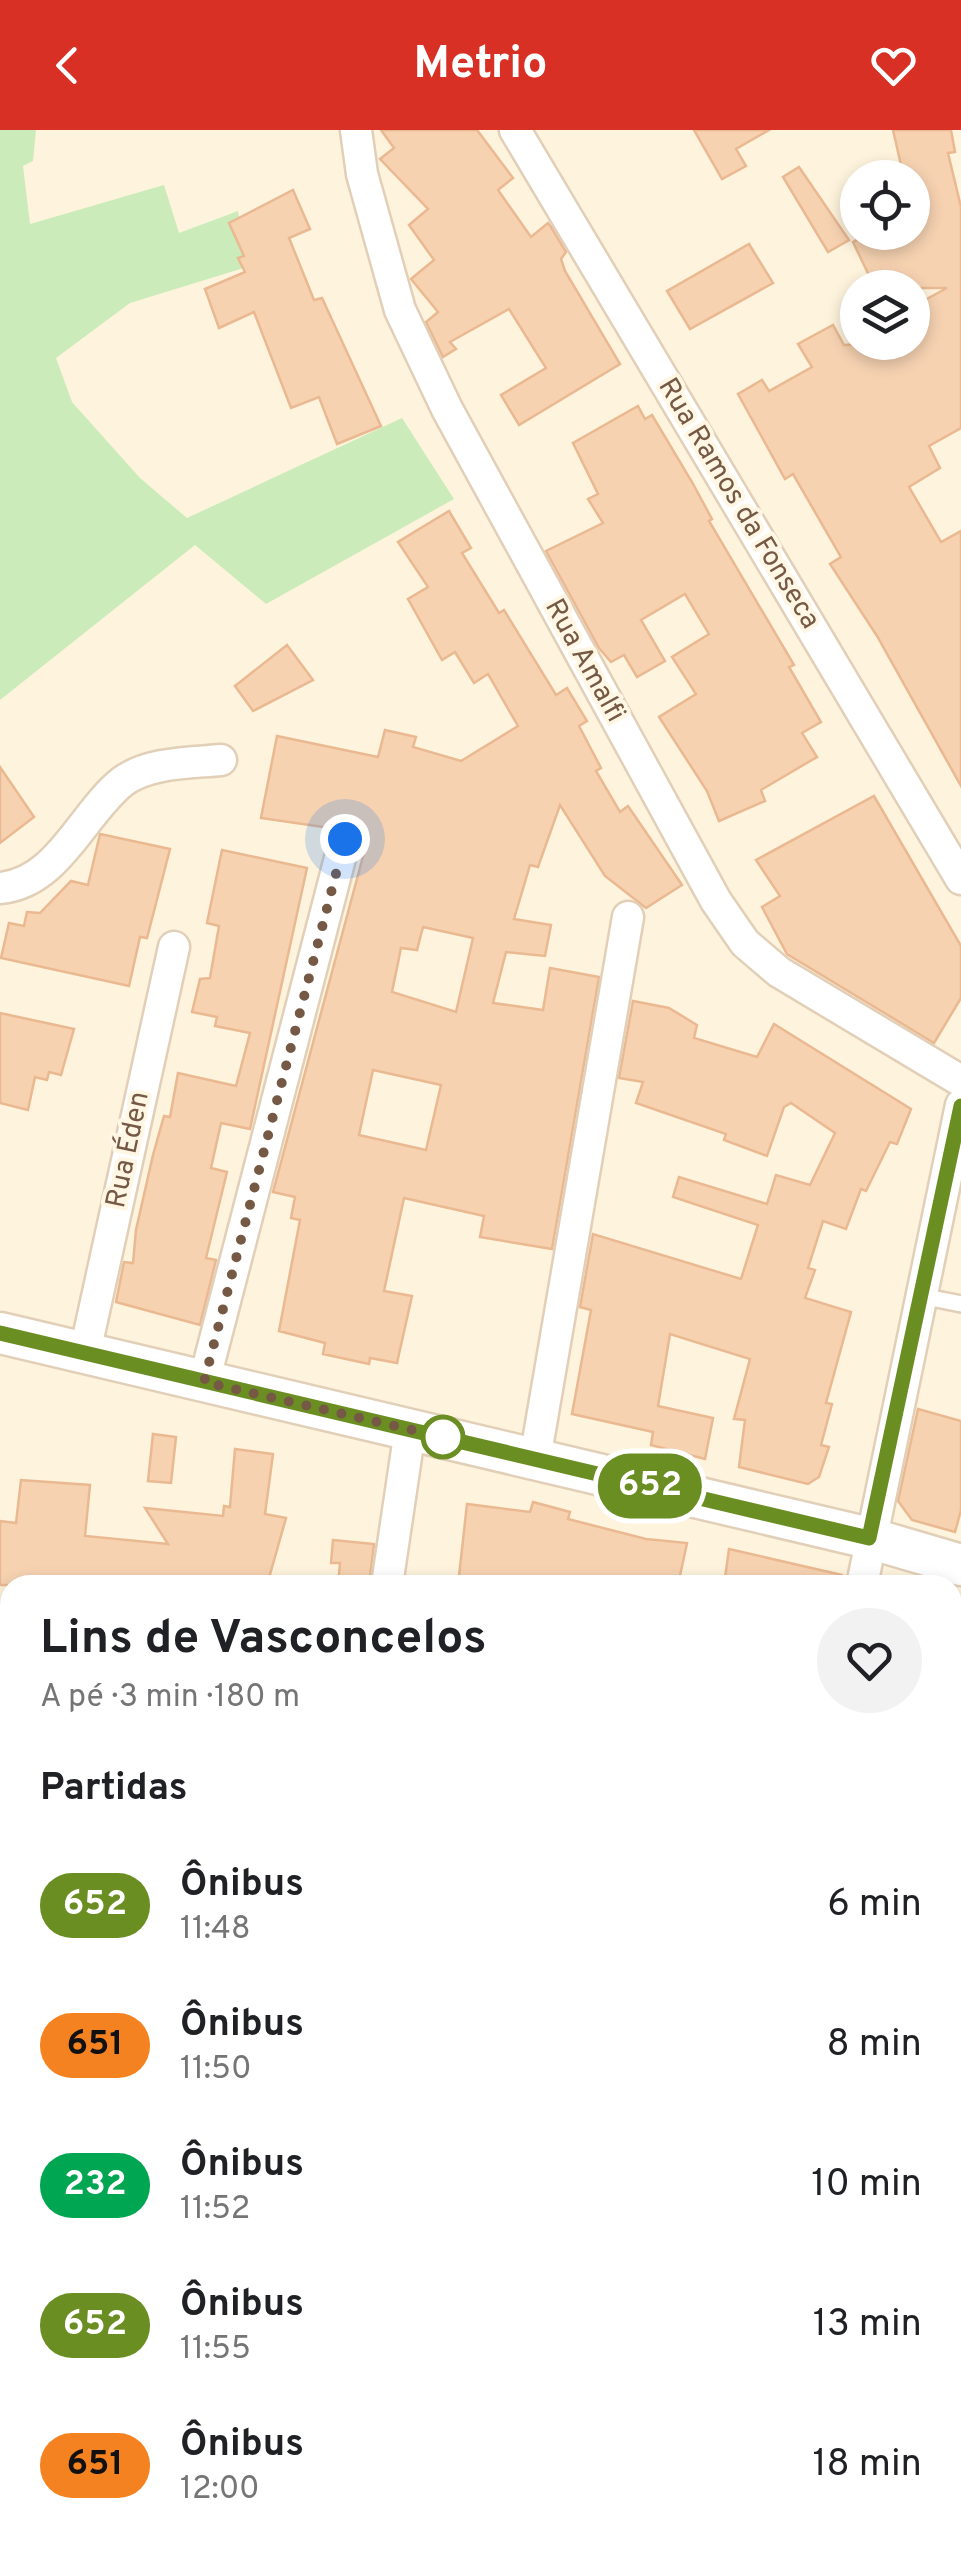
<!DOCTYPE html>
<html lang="pt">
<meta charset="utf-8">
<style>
:root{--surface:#fff;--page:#f2f2f2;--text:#202124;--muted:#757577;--accent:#d93025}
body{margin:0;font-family:Overpass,sans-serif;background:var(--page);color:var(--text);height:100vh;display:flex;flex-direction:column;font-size:38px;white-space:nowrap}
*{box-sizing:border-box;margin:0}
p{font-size:32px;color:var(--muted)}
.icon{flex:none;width:55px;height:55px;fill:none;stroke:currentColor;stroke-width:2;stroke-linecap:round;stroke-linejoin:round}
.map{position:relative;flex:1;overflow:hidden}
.side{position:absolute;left:0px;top:1445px;width:962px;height:982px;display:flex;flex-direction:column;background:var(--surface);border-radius:30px 30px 0 0;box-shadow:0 5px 15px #0003}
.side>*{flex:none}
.badge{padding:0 20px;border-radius:32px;font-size:35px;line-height:65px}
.controls{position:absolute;left:840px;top:30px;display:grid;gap:20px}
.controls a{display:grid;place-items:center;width:90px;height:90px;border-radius:50%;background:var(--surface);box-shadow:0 5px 15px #0003;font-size:50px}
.you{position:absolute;width:50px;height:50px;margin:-25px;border:8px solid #fff;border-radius:50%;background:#1a73e8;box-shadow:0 0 0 15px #1a73e833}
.map>.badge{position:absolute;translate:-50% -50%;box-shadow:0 0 0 5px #fff}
h2{padding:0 40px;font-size:38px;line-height:90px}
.round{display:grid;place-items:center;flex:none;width:105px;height:105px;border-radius:52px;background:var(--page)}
.head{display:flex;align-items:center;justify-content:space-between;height:170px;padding:0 40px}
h1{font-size:48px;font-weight:700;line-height:75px}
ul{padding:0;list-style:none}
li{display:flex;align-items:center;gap:30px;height:140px;padding:0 40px}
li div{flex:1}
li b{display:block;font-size:38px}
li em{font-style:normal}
li .badge{min-width:110px;font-weight:700;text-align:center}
header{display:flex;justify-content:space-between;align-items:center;height:130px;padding:0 40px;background:var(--accent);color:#fff;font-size:45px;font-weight:700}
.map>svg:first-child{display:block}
</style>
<header><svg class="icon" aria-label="back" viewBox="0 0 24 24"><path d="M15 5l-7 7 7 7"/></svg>Metrio<svg class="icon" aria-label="heart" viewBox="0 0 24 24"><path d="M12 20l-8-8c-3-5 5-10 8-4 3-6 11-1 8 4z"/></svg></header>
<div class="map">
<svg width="961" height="2426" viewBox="0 0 961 2426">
<rect width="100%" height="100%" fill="#fef3dc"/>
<path fill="#cbecba" d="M0,0H36L33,31L23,36L30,94L164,55L179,103L238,81L247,137L130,173L56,228L72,272L140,348L187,388L402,288L454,369L266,474L195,415L0,570Z"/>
<g fill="#f6d2b1" stroke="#eab991" stroke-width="2.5" fill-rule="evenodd">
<path d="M381,0H477L513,48L498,60L531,107L548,93L551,97L566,122L561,129L565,141L620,234L519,295L501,265L546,238L509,179L450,212L456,219L443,227L426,192L438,182L411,149L434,130L409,95L428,79L380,29L394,18Z"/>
<path d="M694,0H769L736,19L746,36L722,49Z"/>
<path d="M893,0H951L955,22L948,23L961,77V298L929,316L940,338L909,357L941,412L961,401V656L877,506L830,434L841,427L793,344L785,349L738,264L762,250L769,261L812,237L798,214L833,195L844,215L912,212V177L947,158H875L853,112L871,102H912V48H904Z"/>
<path d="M799,37L849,110L828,122L783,47Z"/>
<path d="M293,60L310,99L289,108L314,170L322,168L381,296L337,314L319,267L291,278L254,182L219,198L205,159L245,142L238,128L244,126L229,93Z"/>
<path d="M749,114L773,153L690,199L667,161Z"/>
<path d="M638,276L645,289L652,285L692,352L712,389L709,391L794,535L789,537L821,592L802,603L817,627L761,660L765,671L719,691L707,661L659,587L696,564L672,527L709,504L685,464L641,490L665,531L637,547L624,525L611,532L599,518L546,421L603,393L588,369L598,364L573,313Z"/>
<path d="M449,381L471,418L462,423L499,483L504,480L556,565L567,558L587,591L579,596L601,638L596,641L620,682L628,676L682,755L646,778L605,746L560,675L538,737L530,735L514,789L551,795L545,826L506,822L493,873L543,880L550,838L599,847L552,1119L480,1107L484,1086L404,1068L384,1161L412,1166L397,1233L370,1228L369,1234L323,1224L325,1213L279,1201L300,1090L291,1088L295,1067L273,1062L369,704L349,691L330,698L261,688L277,606L378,627L385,600L416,607L413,617L461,631L518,596L488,544L474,553L455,522L442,530L408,469L428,457L398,412ZM423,797L473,808L456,882L392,862L401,818L417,820ZM373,940L441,955L426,1020L359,1005Z"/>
<path d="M287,515L313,550L253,581L235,556Z"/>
<path d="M0,637L34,687L0,713Z"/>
<path d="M874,666L961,816V868L934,913L787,824L762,777L780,766L756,730Z"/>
<path d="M100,704L170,719L147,808L140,807L129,856L1,828L9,793L24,796L27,782L40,783L71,751L88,755Z"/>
<path d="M222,720L307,738L250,999L221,993L211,1038L227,1042L206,1128L216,1130L200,1195L116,1172L124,1132L133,1133L136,1100L153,1025L164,986L170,987L178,943L236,956L250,903L215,896L217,887L192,882L200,849L210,848L219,796L207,793Z"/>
<path d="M633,871L669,878L697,895L694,908L757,927L774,894L911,979L897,1014L890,1012L866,1061L861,1059L846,1099L823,1091L808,1138L815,1140L805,1168L851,1182L826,1273L832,1274L821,1315L829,1317L819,1347L808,1354L739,1337L745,1290L734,1289L750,1229L670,1204L658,1276L713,1288L705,1329L651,1315L653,1302L572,1284L591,1180L580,1177L593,1104L741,1149L758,1095L673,1067L679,1047L767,1074L776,1045L810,1055L835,1003L791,973L784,977L767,1026L724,1010L726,1004L636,973L643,952L619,948Z"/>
<path d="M0,883L74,899L61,945L49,942L47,950L35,947L28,980L0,973Z"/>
<path d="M918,1279L961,1291V1380L955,1402L912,1390L898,1371Z"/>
<path d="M153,1304L176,1307L171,1353L148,1351Z"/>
<path d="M235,1319L273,1324L265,1384L286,1388L267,1455H0V1391L16,1393L21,1350L90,1355L85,1406L168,1414L145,1378L223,1386L224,1376L230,1377Z"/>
<path d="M533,1372L570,1382L568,1389L646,1409L687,1413L678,1455H458L467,1374L530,1382Z"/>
<path d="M333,1410L374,1414L369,1455H338L340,1433H331Z"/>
<path d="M729,1419L842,1445L841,1455H724Z"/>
</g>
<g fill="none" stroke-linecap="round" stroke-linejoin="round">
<defs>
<path id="service" d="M921,1166L961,1174"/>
<g id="minor">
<path d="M356,0L362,44L400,180L447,279L716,771L745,813L779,842L961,951"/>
<path d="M515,0L961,749"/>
<path d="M0,758C58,753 82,684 122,652C148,632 190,633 221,630"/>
<path d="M85,1222L174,817"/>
<path d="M204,1252L345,709"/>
<path d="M535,1329L628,787"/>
<path d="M387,1455L410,1300"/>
<path d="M862,1455L961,975"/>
<path d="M725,2426L726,2418"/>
</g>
<g id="tertiary">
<path d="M0,1203L869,1408L961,1435"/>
<path d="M0,1768L10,1771"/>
<path d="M952,2019L961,2021"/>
</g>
</defs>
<use href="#service" stroke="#e2cfb8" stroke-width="20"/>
<use href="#minor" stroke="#e2cfb8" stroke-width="35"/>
<use href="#tertiary" stroke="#e2cfb8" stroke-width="45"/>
<use href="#service" stroke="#fff" stroke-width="15"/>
<use href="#minor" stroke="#fff" stroke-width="30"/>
<use href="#tertiary" stroke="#fff" stroke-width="40"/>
</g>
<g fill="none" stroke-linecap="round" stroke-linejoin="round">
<defs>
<path id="line" d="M0,1203L869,1408L961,976"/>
</defs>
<use href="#line" stroke="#fff" stroke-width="22"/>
<use href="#line" stroke="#6b8e23" stroke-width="15"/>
<path stroke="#755944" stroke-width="10" stroke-dasharray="0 18" d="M345,709L204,1252L443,1307"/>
</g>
<circle fill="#fff" stroke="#6b8e23" stroke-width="5" cx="443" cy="1307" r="20"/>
<g text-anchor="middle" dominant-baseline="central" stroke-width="8" stroke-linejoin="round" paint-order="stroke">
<g font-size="28" fill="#755944" stroke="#fff6e4">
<text transform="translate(738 374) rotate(59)">Rua Ramos da Fonseca</text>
<text transform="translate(584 531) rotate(61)">Rua Amalfi</text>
<text transform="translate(129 1020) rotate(-78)">Rua Éden</text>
</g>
</g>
</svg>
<div class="controls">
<a><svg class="icon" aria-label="locate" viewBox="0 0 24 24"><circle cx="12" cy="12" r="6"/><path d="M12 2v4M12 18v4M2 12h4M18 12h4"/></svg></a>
<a><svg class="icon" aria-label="layers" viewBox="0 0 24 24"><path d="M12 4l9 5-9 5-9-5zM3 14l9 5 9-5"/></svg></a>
</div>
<div class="you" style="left:345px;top:709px"></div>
<b class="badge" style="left:650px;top:1356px;background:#6b8e23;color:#fff">652</b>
<section class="side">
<div class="head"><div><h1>Lins de Vasconcelos</h1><p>A pé · 3 min · 180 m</p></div><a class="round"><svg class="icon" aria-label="heart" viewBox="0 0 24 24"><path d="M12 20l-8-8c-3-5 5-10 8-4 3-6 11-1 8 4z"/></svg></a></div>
<h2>Partidas</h2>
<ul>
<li><span class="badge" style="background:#6b8e23;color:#fff">652</span><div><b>Ônibus</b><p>11:48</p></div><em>6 min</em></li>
<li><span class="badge" style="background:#f58220;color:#111">651</span><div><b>Ônibus</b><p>11:50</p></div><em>8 min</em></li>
<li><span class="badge" style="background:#00a651;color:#fff">232</span><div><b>Ônibus</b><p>11:52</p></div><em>10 min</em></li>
<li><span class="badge" style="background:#6b8e23;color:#fff">652</span><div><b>Ônibus</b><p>11:55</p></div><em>13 min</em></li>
<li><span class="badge" style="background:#f58220;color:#111">651</span><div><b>Ônibus</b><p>12:00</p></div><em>18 min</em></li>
</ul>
</section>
</div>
